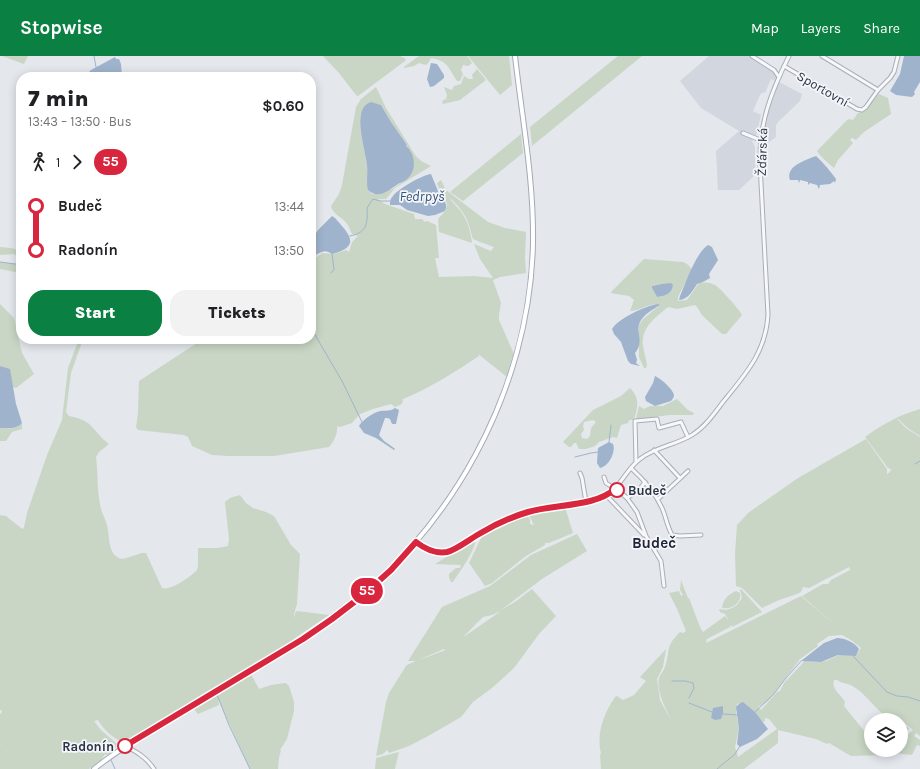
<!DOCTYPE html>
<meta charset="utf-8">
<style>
:root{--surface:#fff;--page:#f2f2f2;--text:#202124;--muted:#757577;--accent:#0b8043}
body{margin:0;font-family:Karla,sans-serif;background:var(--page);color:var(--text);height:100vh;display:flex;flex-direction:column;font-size:15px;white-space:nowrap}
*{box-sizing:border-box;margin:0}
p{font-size:13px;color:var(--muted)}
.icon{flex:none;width:22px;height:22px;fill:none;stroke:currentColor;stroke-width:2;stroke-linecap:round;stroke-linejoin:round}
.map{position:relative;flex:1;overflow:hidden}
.panel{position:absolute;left:16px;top:16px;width:300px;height:272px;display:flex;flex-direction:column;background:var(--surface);border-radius:16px;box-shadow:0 2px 10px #0003}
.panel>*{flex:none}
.badge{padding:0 8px;border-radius:13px;font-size:14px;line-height:26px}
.fabs{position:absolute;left:864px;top:657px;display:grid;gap:8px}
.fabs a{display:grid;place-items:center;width:44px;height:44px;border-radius:50%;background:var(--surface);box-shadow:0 2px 10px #0003;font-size:20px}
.map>.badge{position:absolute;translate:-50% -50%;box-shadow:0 0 0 2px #fff}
.legs{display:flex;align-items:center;gap:6px;height:44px;padding:0 12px;font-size:13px}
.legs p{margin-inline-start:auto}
.summary{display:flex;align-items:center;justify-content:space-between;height:68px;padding:0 12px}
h1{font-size:22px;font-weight:800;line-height:30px}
.primary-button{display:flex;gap:8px;margin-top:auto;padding:8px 12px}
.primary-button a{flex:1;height:46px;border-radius:16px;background:var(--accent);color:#fff;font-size:16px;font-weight:800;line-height:46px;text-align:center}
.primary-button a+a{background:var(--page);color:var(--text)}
ul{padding:0 12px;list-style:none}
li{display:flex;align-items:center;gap:14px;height:44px;font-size:15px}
li i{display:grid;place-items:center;width:6px;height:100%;margin:0 5px;background:currentColor}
li i::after{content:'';width:10px;height:10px;margin:-5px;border:3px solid;border-radius:50%;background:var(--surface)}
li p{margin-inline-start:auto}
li:first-child i{background:linear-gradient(#0000 50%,currentColor 0)}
li:last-child i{background:linear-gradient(currentColor 50%,#0000 0)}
header{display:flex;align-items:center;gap:24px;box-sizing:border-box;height:56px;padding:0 20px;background:var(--accent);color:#fff}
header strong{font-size:19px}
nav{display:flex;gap:22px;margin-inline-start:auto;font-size:14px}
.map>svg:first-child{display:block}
</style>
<header>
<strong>Stopwise</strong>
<nav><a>Map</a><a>Layers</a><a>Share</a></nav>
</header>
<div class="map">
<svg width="920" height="713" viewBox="0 0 920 713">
<rect width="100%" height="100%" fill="#e4e7ec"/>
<g fill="#d2d6de">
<path d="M709,0H751L774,15L777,20L775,25L771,23L765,37L763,36L760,39L753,55L761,59L756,80L745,75L743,77L753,84L752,85L755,91V119L739,134H718L716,95L739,75L701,52L680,25Z"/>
<path d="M779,26L802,38L800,45L779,65L776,69V81L761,92L766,61Z"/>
</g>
<g fill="#c9d6c5" fill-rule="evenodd">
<path d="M2,0H28L24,8Z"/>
<path d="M323,0H400L406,3L405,5L358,40L356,39L339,17Z"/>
<path d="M419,0H467L472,7L468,10L463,9L461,14L463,18L460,25H457C448,11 448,5 431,2L429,6L426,9L419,7L414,10L404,12V11Z"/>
<path d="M468,0H509L512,29L500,39Z"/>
<path d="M618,0H642L532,90L530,71Z"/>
<path d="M477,13L486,24L460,44L443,48L442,45L446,43L447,39L444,31L452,34L454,30L461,28L464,20L469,23H473L472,19Z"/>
<path d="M376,31L386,52L415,99L421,105L431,110L395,132L386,143H378L385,148L414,158L415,163H422L425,166L427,165L436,169L439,202H435L439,221L474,220L493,222L480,203L474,188L491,195L494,191L480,186L473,183C467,161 466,158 450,142C453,148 459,152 462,157C468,166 471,177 472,187L439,176L438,163L446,154L447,147L442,139V136L439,132L437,127L441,124L446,134L488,166L505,172L526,176L525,202L526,217L500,221L493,224L501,247L499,259V264L514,298L507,321L478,298L479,300C455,316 430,332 403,343L402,348L395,351L391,348L373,353L360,358L352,367L340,371L337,370C338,378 334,385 329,391L274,400H228L212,399L192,390L188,381L184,379L138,374L136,371L138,357L139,325L203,283H311V200L315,202L323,197L334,198L346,194L349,196L352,186L358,180L352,178C350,175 350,172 348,169C344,162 332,158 331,150L339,138L342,129L356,51L361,43ZM368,47L381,49L391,66L407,89V123L392,133L372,138L368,134C368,126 368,117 367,109C366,92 351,59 368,47Z"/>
<path d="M879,38L888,42L891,58L864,76L856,84L852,82L850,84L853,87L838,104L834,112C831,110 819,99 817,95L819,93L846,65L849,63L853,64L858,57L865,54Z"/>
<path d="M521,78L523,97L463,145L450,136Z"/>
<path d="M0,191L11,192L21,195V217L0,213V206L18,208L19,207L15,198L0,199Z"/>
<path d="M644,203L683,206L687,208L692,213L678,241V245L687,244L699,227C704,226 710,226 715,229C719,231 740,254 742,259L726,278H722L702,259L697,251L695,249L677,253L668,251C655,262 641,271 643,290C644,296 646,303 647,309L646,312H644L639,301V269L643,263L660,249C649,246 641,255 630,255L634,244L629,240L611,237L612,235ZM656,229H673C672,238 665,240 657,241L652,232V230Z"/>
<path d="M0,248L14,262L22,297L34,318L16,332L13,331L11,323L2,311L0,310Z"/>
<path d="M79,283H83L71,317L66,356L69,360C95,365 91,374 109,388L99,396L96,401C98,417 97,433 100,448C101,456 105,462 107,469C110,480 107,501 123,503L142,497H146L162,532C170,535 191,521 197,514L198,510V492H217L228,490L229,483L225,446L230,442L240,439L246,447L253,452L266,456L274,460L291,489L300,498L297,548L294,558L295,562V557L297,555L329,559L295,582L294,585L125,686C114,684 104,674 98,664L94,665L101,674L116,687C117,693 111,696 107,699L105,698L102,703L89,713H0V690H1L0,689V657L1,658L2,654H0V459L6,460L21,472L23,473L24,471L27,457L47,399L62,364L68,312Z"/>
<path d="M630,332C640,342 638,351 634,364H629L628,367L621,369L617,382L613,381L599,386L595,390L586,393H579L576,387H574L571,391H569L563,386L593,354L621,340ZM593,364L596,366L591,372L590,380L587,383L582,382L581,378L584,374L583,370L584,366Z"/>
<path d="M677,343L688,354L694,357L693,359H670L636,363L639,350L644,353L650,350H663Z"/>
<path d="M920,353V380L909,373L898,363H897L907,373L920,381V680L916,677L914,680L920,684V690L917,689L912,699L894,697L886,699L851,700L829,687L827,688L816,683L778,674V687L744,713H601L600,699L601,697C596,678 604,657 615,641L617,640L623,644L634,639L646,625L640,621L666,593L663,611L657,623L660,644L668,659L671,664C666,653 656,635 659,622C660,618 664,615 665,611C671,594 664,592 680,576L683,577L686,575L677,553L669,537L679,535L681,540L683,539L680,534L681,524L688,542H689L700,571L703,576L725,560L729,565L725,558L720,556L719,553L726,554L732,552L737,549L742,542L740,534L741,533L762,556L732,571L731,569L730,571L707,583L706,587L801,540L840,573L802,540L823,528H828L831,524L850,514L849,511L809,532L803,531L801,536L797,538L779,544L762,552L742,532L736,530L735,498L737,469L748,457L798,422L866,383L887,413V418L890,416L891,413L888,412L865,381C883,368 899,359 920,353ZM842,579L851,584L861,592L856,600L841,598L826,605L815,606L804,605L802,608L784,627L780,635L777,636L761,654L758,651L764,648L770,643L800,603L818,590L817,588L829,580ZM834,624H837C842,628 849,627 854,631C871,641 879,664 901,664V666L905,667L913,674L907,679L906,677L909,672L901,667V694H871V671L865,676L844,650L845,646C841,638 831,634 834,624ZM743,646L763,666L765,665V662L769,663L777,673L738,701L735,691L739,672L736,656L737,648Z"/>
<path d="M22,367V373L12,376L6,385H0V372C9,373 15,374 22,367Z"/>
<path d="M564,451H565L573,477L549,487H545V489L526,500L492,527L485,530L469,507L482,480L499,470L525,459H527L530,463V468L534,469L529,459L530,457Z"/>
<path d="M577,478L587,495L542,523L501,554L515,546L532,533L556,560L539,578L514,612L492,632L473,646L461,661L430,679L409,690L389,697L387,694L383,698L376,700L386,646L389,637L406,610C410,606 437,598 445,594L444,593L416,605H408L442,551L490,530L531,499ZM501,555L465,580H464L483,561L492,559Z"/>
<path d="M476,483C474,497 460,515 453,526H451L449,521V518L456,512H460L461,509L435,508Z"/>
<path d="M736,535L740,537C742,547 731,554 722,552C723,543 729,538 736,535Z"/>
<path d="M251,618L259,633L271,629L286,627L289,630L294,646V655L287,683L280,694H281L279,702L278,713H250L218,643L219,649L198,658L194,653L217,639V640Z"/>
<path d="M399,696L395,713H375L376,702Z"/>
</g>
<g fill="#9fb4cc">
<path d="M904,0H920V26L914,36L915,38L912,41L896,39L890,35L900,18Z"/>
<path d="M115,1L116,3H119L121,8L122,21H84L91,14Z"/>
<path d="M431,7L437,8L444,19V22L434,30L430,31L427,23Z"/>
<path d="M371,46L381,49L391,66L407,89L406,90C415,97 417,113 409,121C406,125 402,126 398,128C389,134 379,144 368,134C366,126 368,118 367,109C366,94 350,52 371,46Z"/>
<path d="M816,100C824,107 830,115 836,123L835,127L834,125L830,128L820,129L819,133L817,129L810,127L808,129V126L800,124L799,127L798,124H790C785,110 806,104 816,100Z"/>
<path d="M431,118L438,135L446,148V152L445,155L435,159L428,160L407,154L400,149H390C390,146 390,143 393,140C398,133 422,119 431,118Z"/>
<path d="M332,160L335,162C349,178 362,190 332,198C324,192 320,197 312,201L311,185L318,174Z"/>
<path d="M708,189L712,191L718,204L709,218L710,222L703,226L697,228C693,234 688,244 679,244L680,240C686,226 696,197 708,189Z"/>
<path d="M671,227L673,229C672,238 665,240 657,241L652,232V230L662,228Z"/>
<path d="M658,248L660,249C652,254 644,258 640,266C635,275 645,286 635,297L637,304L636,307L640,310L631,308L628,305L621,286L614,278L612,273C619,262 645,250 658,248Z"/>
<path d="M0,310L10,313L16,348L22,367C15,374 9,372 0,372Z"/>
<path d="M655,320C660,322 673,333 674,339C674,342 672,343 671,345L655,350L646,345L645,341L653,327Z"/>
<path d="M395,352L399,354L396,368H392L390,363L387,362H385L379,379L384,385L394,392L395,393L394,394L376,382L364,377L359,370C362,364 373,357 380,355C386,354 390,356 395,352Z"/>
<path d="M609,386L613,388C616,396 609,410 600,412L597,407L598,392Z"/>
<path d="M837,582C845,582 854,586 859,593L856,600L838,599L821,606L801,605L824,587Z"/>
<path d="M743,646L755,656L768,673L757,683L740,691L737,688L739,672L736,651L740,647Z"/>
<path d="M723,650V657L721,663L715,664L711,662L713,652Z"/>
</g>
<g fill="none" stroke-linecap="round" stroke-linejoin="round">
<g stroke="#9fb4cc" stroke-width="1">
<path d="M94,0L96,11"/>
<path d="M350,180C367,177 368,167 367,152L373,143L380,145H391"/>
<path d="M0,206L15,208L21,207"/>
<path d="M331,217L334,214L332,197"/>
<path d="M311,272L342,325L362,366"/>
<path d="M609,386L611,369"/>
<path d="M575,401L591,397L599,396"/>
<path d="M915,408L920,405"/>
<path d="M853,600L887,636L897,640L908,641L920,645"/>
<path d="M672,625H685L693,627L694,632L689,642"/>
<path d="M216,636L229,669L250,713"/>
<path d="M689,647L712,656"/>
<path d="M754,657L773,639L786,622L801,605"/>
<path d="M723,658L738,659"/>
<path d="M111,704L115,713"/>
<path d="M717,713L735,698L740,690"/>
</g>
<defs>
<g id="minor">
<path d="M752,0L774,14L779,21"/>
<path d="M822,0L878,34"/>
<path d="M784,10L857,53L862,54L866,51L878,34L890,22L894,16L898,0"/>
<path d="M743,77L760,84"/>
<path d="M654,394L680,422"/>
<path d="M636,406L635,365L657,363L659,372L681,366L688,381"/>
<path d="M631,412C644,424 655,436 662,452C666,461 667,470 672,479L680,480L701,479"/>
<path d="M580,417L582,422L586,446"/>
<path d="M604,421L606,427L620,436L627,442L637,456L646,480L661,505L664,530"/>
<path d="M606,439L644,479"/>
<path d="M627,442L639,434L645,426"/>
<path d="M658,443L688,415"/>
<path d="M416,486C425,493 435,498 447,496C456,494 467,485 476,480C488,472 500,466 514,461C528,455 543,452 558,450C572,447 589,447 602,441C620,434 625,414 640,403C655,391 676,389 692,379C705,371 714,358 723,346C745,319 766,296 768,259L760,108C759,67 771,36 789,0"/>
<path d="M125,690C137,696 146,701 154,713"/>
</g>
<path id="major" d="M94,713C119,693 146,677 174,660C226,629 280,599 330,564C450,480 530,334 533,187C534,124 522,62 515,0"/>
</defs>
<use href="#minor" stroke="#a9aeb7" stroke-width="5"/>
<use href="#major" stroke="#a3abb8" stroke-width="6"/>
<use href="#minor" stroke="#f7f8fa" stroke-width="3"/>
<use href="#major" stroke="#fff" stroke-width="4"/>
</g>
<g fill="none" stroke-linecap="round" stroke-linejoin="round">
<defs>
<path id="line-1" d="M125,690L303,583L332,563L362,540L391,514L416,486C425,493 435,498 447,496C456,494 470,483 479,478C494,469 511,461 528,456C555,448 595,451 615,433L617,434"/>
</defs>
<use href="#line-1" stroke="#fff" stroke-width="9"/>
<use href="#line-1" stroke="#d7263d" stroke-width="6"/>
</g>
<g fill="#fff" stroke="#d7263d" stroke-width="2">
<circle cx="617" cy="434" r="7"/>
<circle cx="125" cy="690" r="7"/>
</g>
<g text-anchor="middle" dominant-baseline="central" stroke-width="3.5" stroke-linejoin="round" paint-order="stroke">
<g font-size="13" fill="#2b3445" stroke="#f4f6f9">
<text transform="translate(823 33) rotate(30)">Sportovní</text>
<text transform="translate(762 96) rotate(-88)">Žďárská</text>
</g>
<g font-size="13" font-weight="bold" fill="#2b3445" stroke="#f4f6f9" text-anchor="start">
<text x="628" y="434">Budeč</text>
<text x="114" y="690" text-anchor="end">Radonín</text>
</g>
<g font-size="14" font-style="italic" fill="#34527a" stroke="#f4f6f9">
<text x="422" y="140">Fedrpyš</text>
</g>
<g font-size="15" font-weight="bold" fill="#1d2536" stroke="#f4f6f9">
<text x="654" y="487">Budeč</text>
</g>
</g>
</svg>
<div class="fabs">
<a><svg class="icon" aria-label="layers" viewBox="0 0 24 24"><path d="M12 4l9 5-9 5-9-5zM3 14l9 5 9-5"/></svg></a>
</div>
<b class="badge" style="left:367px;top:535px;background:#d7263d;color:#fff">55</b>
<section class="panel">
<div class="summary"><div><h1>7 min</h1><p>13:43 – 13:50 · Bus</p></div><b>$0.60</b></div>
<div class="legs"><svg class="icon" aria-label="walk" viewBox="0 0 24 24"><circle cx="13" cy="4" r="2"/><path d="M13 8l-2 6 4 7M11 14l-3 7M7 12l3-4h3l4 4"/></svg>1<svg class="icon" aria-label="forward" viewBox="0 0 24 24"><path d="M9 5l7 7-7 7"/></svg><b class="badge" style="background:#d7263d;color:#fff">55</b></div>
<ul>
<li><i style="color:#d7263d"></i><b>Budeč</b><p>13:44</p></li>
<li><i style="color:#d7263d"></i><b>Radonín</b><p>13:50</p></li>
</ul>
<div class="primary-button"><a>Start</a><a>Tickets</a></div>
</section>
</div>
